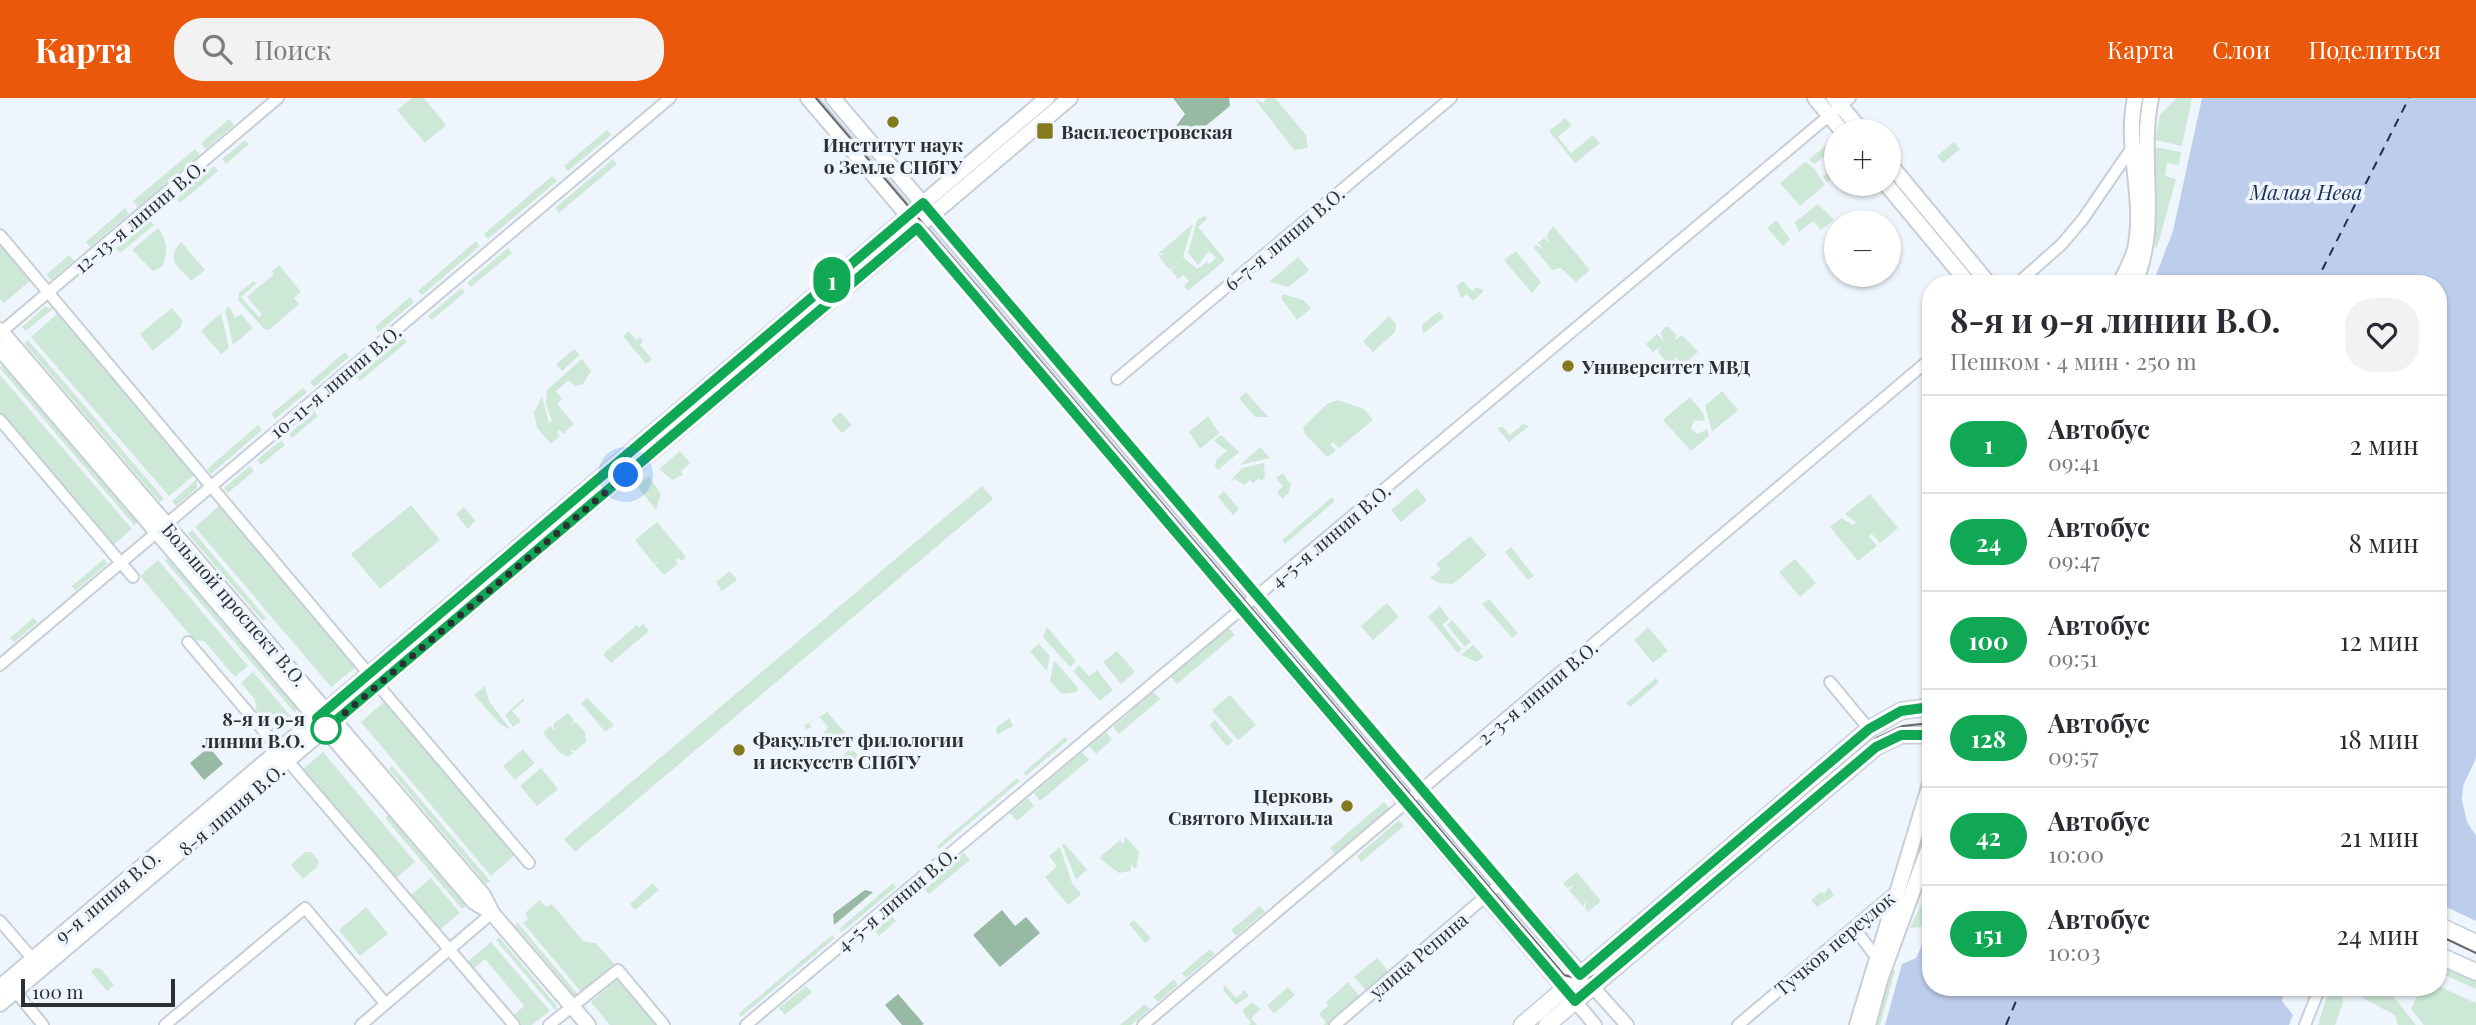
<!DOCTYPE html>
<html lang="ru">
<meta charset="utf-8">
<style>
:root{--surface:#fff;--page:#f2f2f3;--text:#2b2b33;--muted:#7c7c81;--line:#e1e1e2;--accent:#ea580c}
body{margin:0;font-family:"Playfair Display",serif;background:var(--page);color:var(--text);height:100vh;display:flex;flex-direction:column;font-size:26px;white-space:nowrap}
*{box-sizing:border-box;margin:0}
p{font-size:23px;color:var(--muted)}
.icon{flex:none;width:38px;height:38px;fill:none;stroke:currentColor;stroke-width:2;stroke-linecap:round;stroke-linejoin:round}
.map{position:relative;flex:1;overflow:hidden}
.drawer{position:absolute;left:1922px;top:177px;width:525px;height:721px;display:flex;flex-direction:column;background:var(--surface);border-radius:28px;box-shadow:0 2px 5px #0004}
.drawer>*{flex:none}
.badge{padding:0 14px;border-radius:23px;font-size:24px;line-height:46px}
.fabs{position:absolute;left:1824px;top:21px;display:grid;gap:14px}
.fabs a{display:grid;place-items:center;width:77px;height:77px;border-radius:50%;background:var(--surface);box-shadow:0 2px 5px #0004;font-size:35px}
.scale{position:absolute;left:21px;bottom:18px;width:154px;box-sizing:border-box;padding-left:7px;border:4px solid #2d3033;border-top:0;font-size:19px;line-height:24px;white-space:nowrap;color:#2d3033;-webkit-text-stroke:5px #eff5fd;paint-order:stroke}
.you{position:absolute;width:35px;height:35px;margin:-18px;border:5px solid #fff;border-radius:50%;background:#1a73e8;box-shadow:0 0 0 10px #1a73e833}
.map>.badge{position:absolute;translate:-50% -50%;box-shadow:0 0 0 4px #fff}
.round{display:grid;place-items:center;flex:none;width:74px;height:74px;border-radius:28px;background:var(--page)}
.head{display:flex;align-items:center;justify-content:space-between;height:119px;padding:0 28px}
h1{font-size:33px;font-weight:700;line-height:52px}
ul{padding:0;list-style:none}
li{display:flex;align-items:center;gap:21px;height:98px;padding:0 28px;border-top:2px solid var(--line)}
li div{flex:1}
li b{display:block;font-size:26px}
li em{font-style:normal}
li .badge{min-width:77px;font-weight:700;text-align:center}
header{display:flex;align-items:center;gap:42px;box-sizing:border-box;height:98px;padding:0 35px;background:var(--accent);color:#fff}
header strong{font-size:33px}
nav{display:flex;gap:38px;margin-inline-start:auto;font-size:24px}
.search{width:490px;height:63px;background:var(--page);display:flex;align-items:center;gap:18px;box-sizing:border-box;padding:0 24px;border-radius:28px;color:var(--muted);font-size:26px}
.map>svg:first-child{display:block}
</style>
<header>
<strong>Карта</strong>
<div class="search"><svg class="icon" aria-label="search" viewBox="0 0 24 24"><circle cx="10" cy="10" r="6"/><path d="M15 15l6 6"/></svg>Поиск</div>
<nav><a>Карта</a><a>Слои</a><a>Поделиться</a></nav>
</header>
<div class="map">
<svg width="2476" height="927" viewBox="0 0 2476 927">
<rect width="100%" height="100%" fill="#eff5fd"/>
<g fill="#cee8d8">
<path d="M412,0H424L446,27L425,45L397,12Z"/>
<path d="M1254,0L1263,5L1266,0H1275L1306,37L1308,50L1294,52Z"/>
<path d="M2177,0H2192L2182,48L2155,42L2160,17Z"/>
<path d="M1565,20L1572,27L1558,39L1571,55L1593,37L1600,45L1575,65L1549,33Z"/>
<path d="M229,21L234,27L206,51L201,45Z"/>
<path d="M607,32L611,37L568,73L564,68Z"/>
<path d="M245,42L249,46L226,66L222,61Z"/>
<path d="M1831,43L1836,49V77L1827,85L1823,79L1834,69L1825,58L1814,66L1809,61Z"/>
<path d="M1954,44L1960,51L1943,65L1937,58Z"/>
<path d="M2154,49L2181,54L2179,67L2167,65L2165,78L2176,81L2157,150L2155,149Z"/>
<path d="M195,51L200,57L138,109L133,103Z"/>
<path d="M613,61L617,66L559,115L555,110Z"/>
<path d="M1805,64L1814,70L1825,87L1800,108L1780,85Z"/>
<path d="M214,68L218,73L180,105L176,100Z"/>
<path d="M1888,71L1965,162L1978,185H1974L1888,82Z"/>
<path d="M552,78L557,83L488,141L484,136Z"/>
<path d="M1818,106L1834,122L1821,132L1813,123L1799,134L1795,124Z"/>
<path d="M125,110L129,116L90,149L86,144Z"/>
<path d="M1205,118L1207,121L1198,129L1225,162L1188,193L1184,188L1189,183L1184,177L1178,181L1171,172L1174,169L1169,171L1158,157L1165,156L1159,155L1193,126L1183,159L1197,171L1207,164L1209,166L1216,160L1209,153L1198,167L1188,155L1197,122Z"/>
<path d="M150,122L154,127L120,155L116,150Z"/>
<path d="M1776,122L1790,141L1783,148L1767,130Z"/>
<path d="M1553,128L1590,172L1576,184L1561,170L1552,172L1534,150L1536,147L1544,152L1538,145L1544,140L1552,146L1546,139Z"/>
<path d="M158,130C168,143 168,154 162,169L153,173L132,152Z"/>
<path d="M476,143L480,148L422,197L418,193Z"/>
<path d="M181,144L205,172L191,183C178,167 165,163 181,144Z"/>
<path d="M0,146L30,183L4,205L0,202Z"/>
<path d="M508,150L512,155L471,189L467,185Z"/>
<path d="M1516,153L1541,184L1532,195L1504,162Z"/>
<path d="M69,157L74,163L51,182L46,177Z"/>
<path d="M1298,159L1309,172L1289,189L1269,184Z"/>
<path d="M279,167L301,194L294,200L299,206L269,232L264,231L238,202L239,195L254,183L256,186L241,199L259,219L262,216L247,199L274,176L272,173Z"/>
<path d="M1463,183L1472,193L1477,189L1484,193L1473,203L1467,196L1461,200L1456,188Z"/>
<path d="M461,190L465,194L432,222L428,218Z"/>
<path d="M1283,196L1303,202L1311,210L1297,222L1281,200Z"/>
<path d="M410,199L414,204L379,234L375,229Z"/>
<path d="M229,208L235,220L241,216L253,230L233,247L225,212Z"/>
<path d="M45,209L54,210L26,233L22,229Z"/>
<path d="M172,210L182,222L181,229L153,253L140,236Z"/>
<path d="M1439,213L1444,219L1423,236L1422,227Z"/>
<path d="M59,214L194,377L169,398L31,239Z"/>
<path d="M221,215L229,250L221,256L201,233Z"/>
<path d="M1389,218L1396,226L1395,234L1373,254L1363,243Z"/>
<path d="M1665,229H1669L1677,237L1674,243L1682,237L1698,254L1684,266L1674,258L1676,263L1670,267L1658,254L1661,248L1653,254L1646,246L1657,236L1665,244L1660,235Z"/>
<path d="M629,233L636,242L640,239L643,243L640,247L652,261L646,266L623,238Z"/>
<path d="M403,240L407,244L360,283L356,278Z"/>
<path d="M28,242L164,401L160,404L24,245Z"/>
<path d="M574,251L580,257L562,273L556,266Z"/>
<path d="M345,254L349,259L314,289L310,284Z"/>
<path d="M582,261L591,273L583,286L575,288L569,282L556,293L562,301L557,306L574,326L563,336L560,332L557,334L560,338L551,346L537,330L534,314L542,299L549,325L552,323L546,306L547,292Z"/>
<path d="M2,265L138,424L134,427L0,270Z"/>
<path d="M0,277L132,431L113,447L0,315Z"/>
<path d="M303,290L307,294L275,321L271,316Z"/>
<path d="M1722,293L1738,312L1712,334L1705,308Z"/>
<path d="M1246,294L1268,319H1255L1239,300Z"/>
<path d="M1690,299L1703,315L1705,323L1694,322L1691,331L1698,336L1707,331L1709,338L1691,353L1663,322Z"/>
<path d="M1338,302L1364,311L1373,322L1339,350L1333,344L1330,346L1336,353L1327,359L1305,336L1303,329L1327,306Z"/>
<path d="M314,313L318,318L292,340L289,336Z"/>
<path d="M840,314L852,327L842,335L831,322Z"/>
<path d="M1208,318L1219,335L1200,351L1189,334Z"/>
<path d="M1523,326L1529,328L1509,344L1497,330L1503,329L1510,337Z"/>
<path d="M258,327L262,332L211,376L207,371Z"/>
<path d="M1221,337L1239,354L1218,372L1215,368L1217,361L1227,353L1214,343Z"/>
<path d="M281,342L285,347L261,367L257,362Z"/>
<path d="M1260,349L1270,360L1240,367Z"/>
<path d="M680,353L690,365L681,373L683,377L672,382L659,371Z"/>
<path d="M1264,365L1265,379L1262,383L1259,380L1253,385L1250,382L1244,387L1234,381L1229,384L1242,370Z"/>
<path d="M250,368L254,373L228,395L224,390Z"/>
<path d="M1283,375L1291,387L1289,395L1282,401L1277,394L1283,388L1276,380Z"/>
<path d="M649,378L661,396L656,412L637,388Z"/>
<path d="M197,381V390L176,408L172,403Z"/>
<path d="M982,388L993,401L575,754L564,741Z"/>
<path d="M1417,390L1427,402L1401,424L1391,412Z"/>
<path d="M1224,393L1239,411L1233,417L1218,399Z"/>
<path d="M1870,396L1898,430L1880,445L1872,436L1869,438L1877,448L1858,463L1830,429L1841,420L1853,427L1856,424L1845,416Z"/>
<path d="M1332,399L1335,403L1285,446L1282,442Z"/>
<path d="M220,407L355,570L331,589L195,429Z"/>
<path d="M411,407L440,442L380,491L351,456Z"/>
<path d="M464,409L475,423L468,431L456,416Z"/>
<path d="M657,424L686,459L681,463L678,460L675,462L678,466L664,477L655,467L658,464L654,466L635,442Z"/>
<path d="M192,432L266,520L263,523L188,436Z"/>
<path d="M1470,438L1487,457L1453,486L1439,485L1430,480L1441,471L1436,466Z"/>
<path d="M1511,449L1534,478L1528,482L1505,454Z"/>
<path d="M169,459L298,611L294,614L165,463Z"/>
<path d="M104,461L107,466L75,493L72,488Z"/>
<path d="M1795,461L1816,485L1800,499L1779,474Z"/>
<path d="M158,462L248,568L235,579L204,543L194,542L140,478Z"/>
<path d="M730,473L737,482L722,493L716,484Z"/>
<path d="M1489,501L1518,535L1512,540L1482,506Z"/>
<path d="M1387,505L1399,519L1373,542L1361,528Z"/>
<path d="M1440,508L1449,521L1442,527L1462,551L1458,555L1428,519Z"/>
<path d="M33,520L38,524L14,544L10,540Z"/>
<path d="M1452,522L1471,544L1465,549L1447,527Z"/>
<path d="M643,526L649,533L611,565L603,556L637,527L639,530Z"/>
<path d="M1047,529L1076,563L1070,569L1043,539Z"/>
<path d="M1648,529L1668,553L1653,565L1634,542Z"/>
<path d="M1229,530L1235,537L1177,586L1171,579Z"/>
<path d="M1039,546L1050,558L1047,573L1030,553Z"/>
<path d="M1473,547L1484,559L1477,564L1461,557Z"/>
<path d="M1117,553L1135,574L1121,586L1103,564Z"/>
<path d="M1054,562L1078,590L1077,594L1062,596L1050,583Z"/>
<path d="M1079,567L1089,578L1097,572L1113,592L1100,603L1073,573Z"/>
<path d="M253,574L294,622L275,638L257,616L255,601L241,585Z"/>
<path d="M1656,580L1659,584L1630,609L1626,605Z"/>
<path d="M485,588L489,603L511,632L500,626L474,597Z"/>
<path d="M1153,594L1160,601L1119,636L1113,629Z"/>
<path d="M1230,597L1256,627L1238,642L1212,612Z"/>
<path d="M523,600L525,602L512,613L521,623L513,629L505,617Z"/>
<path d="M587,600L614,627L605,634L581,605Z"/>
<path d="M385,603L515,757L491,778L361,624Z"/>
<path d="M827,614L848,638L843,647L833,636L828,639L824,634L828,629L819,618L809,626L811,630L805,631V627Z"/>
<path d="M568,615L574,622L572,626L576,624L585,634L586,644L575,653L570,651L573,655L568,659L560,655L543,635L550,628L555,633L553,626Z"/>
<path d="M1009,620L1013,628L997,637L996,630Z"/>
<path d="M1215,622L1233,643L1227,648L1209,627Z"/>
<path d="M1106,634L1112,642L1096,656L1089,648Z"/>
<path d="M1065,639L1068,642L1026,678L1023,675Z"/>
<path d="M523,651L535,665L515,682L503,668Z"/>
<path d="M849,652L854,653L863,663L852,672L841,659Z"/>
<path d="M323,654L415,764L395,781L302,672Z"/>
<path d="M1082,654L1089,662L1040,703L1034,695Z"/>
<path d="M392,668L490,783L486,786L389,671Z"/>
<path d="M541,670L558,691L537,708L520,688Z"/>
<path d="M1017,680L1020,683L939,751L937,748Z"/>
<path d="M1028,700L1034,708L1017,723L1010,715Z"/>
<path d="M1384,704L1389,710L1335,756L1330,750Z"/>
<path d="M388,717L466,808L462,811L385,720Z"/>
<path d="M1399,722L1404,728L1361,764L1357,758Z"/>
<path d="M1125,738L1139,754L1136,771L1131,767V773L1119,775L1099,760L1121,741V745H1124Z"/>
<path d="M1064,745L1087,772L1076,781L1062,747Z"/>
<path d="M1060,749L1072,785L1081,796L1068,807L1045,779L1057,768L1049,758Z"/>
<path d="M305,754H311L319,763L317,769L303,781L291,767Z"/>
<path d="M964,755L970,762L929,796L923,789Z"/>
<path d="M1577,774L1601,803L1588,814L1585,810L1586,803L1583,808L1569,792L1574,787L1567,790L1563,785Z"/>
<path d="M431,780L460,815L439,832L410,798Z"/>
<path d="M653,785L659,792L635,812L630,806Z"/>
<path d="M893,785L896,789L842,834L839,831Z"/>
<path d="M1930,788V814L1921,829L1910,830Z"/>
<path d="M1829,789L1834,798L1817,809L1811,802L1821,794L1824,796Z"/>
<path d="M540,802L546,809L552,806L583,843L596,845L616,868L583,896L523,825L528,821L525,815Z"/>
<path d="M1260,808L1265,814L1236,838L1231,832Z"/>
<path d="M366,809L388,836L360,858L339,832Z"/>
<path d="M891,816L896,823L879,838L873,831Z"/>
<path d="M1134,822L1151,840L1145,845L1129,826Z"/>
<path d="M518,825L580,899H576L515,827Z"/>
<path d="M832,837L835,840L741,919L738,916Z"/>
<path d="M499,839L556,907L557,914L496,842Z"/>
<path d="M491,844L550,913L532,927H520L513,918L524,908L485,861L473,871L467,864Z"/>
<path d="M1210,851L1215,856L1186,880L1182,875Z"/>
<path d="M1377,860L1391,876L1368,895L1354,879Z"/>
<path d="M2438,866L2476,883V891L2438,874Z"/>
<path d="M95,870L101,871L114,887L107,893L91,874Z"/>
<path d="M1890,871L1895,873L1880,927H1874Z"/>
<path d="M619,880L659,927H610L591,904Z"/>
<path d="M1174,881L1178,887L1158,904L1153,899Z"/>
<path d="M1348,884L1361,900L1331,927H1324L1326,924L1319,916L1328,907L1326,904Z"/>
<path d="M1225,887L1236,900L1245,892L1249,898L1236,907L1223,892Z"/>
<path d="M806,888L812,894L785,917L779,910Z"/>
<path d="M2438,888L2476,905V927H2424L2411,911L2422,889Z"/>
<path d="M1288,889L1295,897L1274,916L1267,907Z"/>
<path d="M2330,889L2341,891L2343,905L2335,927H2318Z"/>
<path d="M2354,889H2386L2416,927H2398L2395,917L2364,901Z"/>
<path d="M1252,904L1261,911L1251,920L1257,927H1249L1251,925L1242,913Z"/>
<path d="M1145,906L1150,911L1131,927H1120Z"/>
</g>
<g fill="#98baa4">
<path d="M1173,0H1229L1230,8L1186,44L1174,31L1185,16Z"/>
<path d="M209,649L223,666L204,682L190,665Z"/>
<path d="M865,792L873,794L834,827L833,816Z"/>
<path d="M1002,812L1015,828L1026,819L1040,835L1000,869L973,837Z"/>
<path d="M898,896L924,926L922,927H902L885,907Z"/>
</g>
<g fill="#bdcdec">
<path d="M2202,0H2476V660L2463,688L2462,702L2467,724L2476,738V823L2438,805V186L2153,185L2173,133Z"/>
<path d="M1930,830V889H2285L2282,903L2293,917L2289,927H1885L1902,866L1916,860Z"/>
</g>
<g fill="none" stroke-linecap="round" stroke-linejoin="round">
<g stroke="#1b2e57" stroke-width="2" stroke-dasharray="9 7" stroke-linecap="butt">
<path d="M2315,186L2409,0"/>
<path d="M2006,927L2022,889"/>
</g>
<defs>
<g id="minor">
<path d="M0,137L368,575"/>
<path d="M2017,186L2062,146L2083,121L2131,51H2136"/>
<path d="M0,235L278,0"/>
<path d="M1117,281L1451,0"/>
<path d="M0,322L133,479"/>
<path d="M188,544L280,652"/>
<path d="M0,567L670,0"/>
<path d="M1830,584L1869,631"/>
<path d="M378,587L529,765"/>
<path d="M288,663L514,927"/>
<path d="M0,823L37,866"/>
<path d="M1847,835H1858L1876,859"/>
<path d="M11,888L43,927"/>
<path d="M165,927L305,810L385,905"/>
<path d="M361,927L492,815"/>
<path d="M549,927L618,872L664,927"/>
<path d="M746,927L1850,0"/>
<path d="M1143,927L1930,261"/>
<path d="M1335,927L1500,786"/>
<path d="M1738,927L1899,791"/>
<path d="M2305,927L2320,889"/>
</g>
<g id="tertiary">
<path d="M1592,888L1627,927"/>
<path d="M1575,903L1595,927"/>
</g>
<g id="secondary">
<path d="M808,0L1572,899"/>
<path d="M833,0L1513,801L1589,885"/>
<path d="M1815,0L1842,33"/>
<path d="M1834,0L1862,33"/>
<path d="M1888,64L1989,186"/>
<path d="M1886,86L1969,186"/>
<path d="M2120,186C2125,175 2132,162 2135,151C2146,101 2124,50 2135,0"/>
<path d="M2134,186C2161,128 2138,61 2151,0"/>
<path d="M0,232L483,797L492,815L588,927"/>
<path d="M0,251L474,804L491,814"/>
<path d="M0,889L1047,0"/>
<path d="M0,906L1070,0"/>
<path d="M1857,927L1930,686"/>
<path d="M1868,927L1881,879L1930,746"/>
</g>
<g id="primary">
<path d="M2438,827L2476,845"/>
<path d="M2438,857L2476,874"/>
<path d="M1522,927L1869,631L1901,613L1930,609"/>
<path d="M1547,927L1876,649L1901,637H1930"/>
</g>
</defs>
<use href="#minor" stroke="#c6ced7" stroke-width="14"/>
<use href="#tertiary" stroke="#c6ced7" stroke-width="16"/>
<use href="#secondary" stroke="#c6ced7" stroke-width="18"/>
<use href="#primary" stroke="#c6ced7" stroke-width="19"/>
<use href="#minor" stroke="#fff" stroke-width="10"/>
<use href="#tertiary" stroke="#fff" stroke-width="12"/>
<use href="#secondary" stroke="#fff" stroke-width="14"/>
<use href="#primary" stroke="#fff" stroke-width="16"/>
<g stroke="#64686c" stroke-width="2">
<path d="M816,0L1564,877L1582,882L1599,876L1877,640L1903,628L1930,625"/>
<path d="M2438,837L2476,855"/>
</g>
</g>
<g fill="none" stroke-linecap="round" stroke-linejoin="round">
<defs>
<path id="line" d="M1930,609L1901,613L1869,631L1580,877L923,105L317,620L326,631L917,130L1575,903L1876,649L1901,637H1930"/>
</defs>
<use href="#line" stroke="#fff" stroke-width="16"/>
<use href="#line" stroke="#10a855" stroke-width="10"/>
<path stroke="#2d3033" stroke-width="7" stroke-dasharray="0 12.6" d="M326,631L626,377"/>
</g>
<g fill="#867a1f" stroke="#eff5fd" stroke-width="2.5">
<circle cx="893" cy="24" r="7"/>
<rect x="1036" y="24" width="18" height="18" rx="3.5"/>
<circle cx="1568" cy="268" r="7"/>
<circle cx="739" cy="652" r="7"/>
<circle cx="1347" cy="708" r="7"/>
</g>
<circle fill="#fff" stroke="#10a855" stroke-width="3.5" cx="326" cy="631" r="14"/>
<g text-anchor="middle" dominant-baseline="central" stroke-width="7" stroke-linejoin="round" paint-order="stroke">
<g font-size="19" font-weight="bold" fill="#2d3033" stroke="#eff5fd" text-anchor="start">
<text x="1061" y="33">Василеостровская</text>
<text x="893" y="46" text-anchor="middle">Институт наук<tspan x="893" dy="22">о Земле СПбГУ</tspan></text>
<text x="1582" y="268">Университет МВД</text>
<text x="753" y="641">Факультет филологии<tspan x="753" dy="22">и искусств СПбГУ</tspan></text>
<text x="1333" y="697" text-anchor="end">Церковь<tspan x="1333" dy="22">Святого Михаила</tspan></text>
</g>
<g font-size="19" fill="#2d3033" stroke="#eff5fd">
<text transform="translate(139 118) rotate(-40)">12-13-я линии В.О.</text>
<text transform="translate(1284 140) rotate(-40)">6-7-я линии В.О.</text>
<text transform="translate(335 283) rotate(-40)">10-11-я линии В.О.</text>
<text transform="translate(1330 437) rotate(-40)">4-5-я линии В.О.</text>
<text transform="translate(235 506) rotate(49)">Большой проспект В.О.</text>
<text transform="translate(1537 594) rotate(-40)">2-3-я линии В.О.</text>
<text transform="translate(231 711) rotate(-40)">8-я линия В.О.</text>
<text transform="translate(107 798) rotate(-40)">9-я линия В.О.</text>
<text transform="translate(896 801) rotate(-40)">4-5-я линии В.О.</text>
<text transform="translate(1834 845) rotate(-40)">Тучков переулок</text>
<text transform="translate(1418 857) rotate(-40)">улица Репина</text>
</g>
<g font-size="19" font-weight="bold" fill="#2d3033" stroke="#eff5fd" text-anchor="end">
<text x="305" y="620">8-я и 9-я<tspan x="305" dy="22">линии В.О.</tspan></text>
</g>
<g font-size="21" font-style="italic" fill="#1b2e57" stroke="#eff5fd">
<text x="2306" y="93">Малая Нева</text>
</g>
</g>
</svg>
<div class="fabs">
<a>+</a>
<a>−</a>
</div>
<div class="scale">100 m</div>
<div class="you" style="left:626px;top:377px"></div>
<b class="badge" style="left:832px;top:182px;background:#10a855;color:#fff">1</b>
<section class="drawer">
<div class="head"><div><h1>8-я и 9-я линии В.О.</h1><p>Пешком · 4 мин · 250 m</p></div><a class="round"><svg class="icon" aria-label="heart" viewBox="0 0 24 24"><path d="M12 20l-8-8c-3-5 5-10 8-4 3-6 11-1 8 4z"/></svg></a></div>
<ul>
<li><span class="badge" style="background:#10a855;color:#fff">1</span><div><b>Автобус</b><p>09:41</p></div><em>2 мин</em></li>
<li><span class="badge" style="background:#10a855;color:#fff">24</span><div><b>Автобус</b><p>09:47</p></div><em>8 мин</em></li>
<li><span class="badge" style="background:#10a855;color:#fff">100</span><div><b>Автобус</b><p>09:51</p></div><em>12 мин</em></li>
<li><span class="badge" style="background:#10a855;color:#fff">128</span><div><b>Автобус</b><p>09:57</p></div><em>18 мин</em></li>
<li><span class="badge" style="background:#10a855;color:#fff">42</span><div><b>Автобус</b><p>10:00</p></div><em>21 мин</em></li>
<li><span class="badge" style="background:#10a855;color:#fff">151</span><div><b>Автобус</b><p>10:03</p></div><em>24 мин</em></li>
</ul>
</section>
</div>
